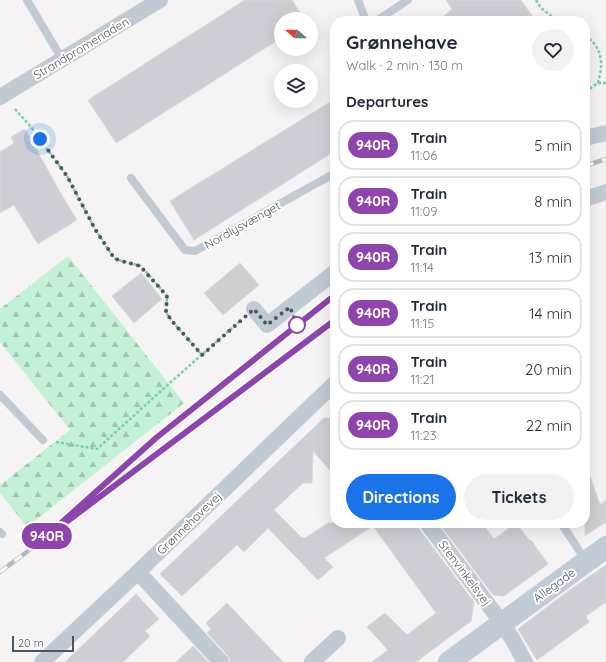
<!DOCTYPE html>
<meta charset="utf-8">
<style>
:root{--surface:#fff;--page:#f2f2f3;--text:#1f2937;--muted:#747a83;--line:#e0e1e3;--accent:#1a73e8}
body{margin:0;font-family:Quicksand,sans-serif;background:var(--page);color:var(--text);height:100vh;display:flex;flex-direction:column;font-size:15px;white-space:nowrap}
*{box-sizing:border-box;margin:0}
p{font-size:13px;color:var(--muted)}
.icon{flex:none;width:22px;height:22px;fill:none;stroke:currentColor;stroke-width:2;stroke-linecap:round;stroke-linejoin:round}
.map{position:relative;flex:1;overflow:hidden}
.side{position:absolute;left:330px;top:16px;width:260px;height:512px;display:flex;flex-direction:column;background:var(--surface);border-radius:16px;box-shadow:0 4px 16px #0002}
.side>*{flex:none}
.badge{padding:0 8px;border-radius:13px;font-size:14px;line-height:26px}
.needle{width:26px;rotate:290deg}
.buttons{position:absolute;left:274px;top:12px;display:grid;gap:8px}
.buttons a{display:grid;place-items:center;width:44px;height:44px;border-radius:50%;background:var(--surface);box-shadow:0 4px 16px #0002;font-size:20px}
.scale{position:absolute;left:12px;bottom:10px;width:62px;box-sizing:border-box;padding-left:4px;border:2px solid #4a5661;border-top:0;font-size:11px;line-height:14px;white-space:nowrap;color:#4a5661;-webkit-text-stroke:3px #fff;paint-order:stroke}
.you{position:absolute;width:20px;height:20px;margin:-10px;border:3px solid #fff;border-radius:50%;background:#1a73e8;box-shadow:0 0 0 6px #1a73e833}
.map>.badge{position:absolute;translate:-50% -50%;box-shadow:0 0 0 2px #fff}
h2{padding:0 16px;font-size:15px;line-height:36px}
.round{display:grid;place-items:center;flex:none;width:42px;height:42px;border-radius:21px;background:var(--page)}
.headline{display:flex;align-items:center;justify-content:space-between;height:68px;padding:0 16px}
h1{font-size:19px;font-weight:800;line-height:30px}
.action{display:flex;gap:8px;margin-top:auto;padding:8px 16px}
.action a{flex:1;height:46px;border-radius:24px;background:var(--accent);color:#fff;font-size:16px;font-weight:800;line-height:46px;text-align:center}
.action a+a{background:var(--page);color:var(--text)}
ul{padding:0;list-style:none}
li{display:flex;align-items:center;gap:12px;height:50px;margin:0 8px 6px;padding:0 8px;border:2px solid var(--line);border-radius:16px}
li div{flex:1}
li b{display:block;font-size:15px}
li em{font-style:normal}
li .badge{min-width:44px;font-weight:700;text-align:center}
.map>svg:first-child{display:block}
</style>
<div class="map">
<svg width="606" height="662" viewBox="0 0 606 662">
<defs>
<pattern id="forest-firs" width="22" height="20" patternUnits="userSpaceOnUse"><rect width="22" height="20" fill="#c3f1d5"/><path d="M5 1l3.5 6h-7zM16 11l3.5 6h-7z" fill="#a0c6b0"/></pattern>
</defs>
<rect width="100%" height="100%" fill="#f5f3f3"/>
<path fill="url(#forest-firs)" d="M68,256L184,403L27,527L0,493V485L70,430L0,342V309Z"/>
<g fill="#cdcfd5" stroke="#d7d9de">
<path d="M245,0H292L304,19H281V38L116,143L88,100Z"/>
<path d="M446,0H521L536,21H438L452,9Z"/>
<path d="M335,99V151L194,240L170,201Z"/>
<path d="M25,129L60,192L77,220L38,244L14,205L0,213V152L14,143L11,137Z"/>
<path d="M240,263L259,285L223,315L204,293Z"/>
<path d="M141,273L162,299L134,323L112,296Z"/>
<path d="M324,418H331L335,423V476L313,451L312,483H303L274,510L302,538L303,537L305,538L328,523H418L419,529L474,602L471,621L416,662H372L388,650L367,627L385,613L407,635L436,613L373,526L324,558L333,567L318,580L268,528L244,552L237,545L182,596L160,574Z"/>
<path d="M588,470L600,505L606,500V522L585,536V471Z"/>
<path d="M439,523H482L494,539L516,523L530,541L531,540L548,564L504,596L493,595Z"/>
<path d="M606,565V602L586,616L589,622L537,660L518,629L571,589Z"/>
<path d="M136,594L159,619L145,631L150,636L123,662H65Z"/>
<path d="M227,603L283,662H230V660L228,656L207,633L211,629L206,623Z"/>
<path d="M193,646L208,662H176Z"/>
</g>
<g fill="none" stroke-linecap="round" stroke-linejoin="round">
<g stroke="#7ad0a6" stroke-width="2.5" stroke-dasharray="3 2" stroke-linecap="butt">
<path d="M536,0L541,8L558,21"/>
<path d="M585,36C596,42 602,54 601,67C601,72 599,78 598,83L585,92"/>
<path d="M598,83H606"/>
<path d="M15,109L31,127L67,176L95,229L114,258L118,260L141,266L167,296L166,312L171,320L202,355"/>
<path d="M56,442L97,449L172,381L240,321"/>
</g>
<g stroke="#c1cad2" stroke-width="8">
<path d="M27,0L62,59"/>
<path d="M358,0L366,21"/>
<path d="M376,21L408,0"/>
<path d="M131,178L185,250L195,251L335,173"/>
<path d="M0,395L43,440"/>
<path d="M561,523L586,561"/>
<path d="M0,532L2,534"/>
</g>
<g stroke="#c1cad2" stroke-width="16">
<path d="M0,97L160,0"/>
<path d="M585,138L606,133"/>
<path d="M585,199L606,192"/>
<path d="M254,309L267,325L335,272"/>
<path d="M427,523L502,623L513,640L525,662"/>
<path d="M138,572L221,662"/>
<path d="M42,662L138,572L335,383"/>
<path d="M312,662L338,638"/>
</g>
<path stroke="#c1cbd6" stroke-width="22" d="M449,662L606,547"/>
<defs>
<g id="rail">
<path d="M585,166L606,159"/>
<path d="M83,503L156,438L335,295"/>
<path d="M0,572L335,320"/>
</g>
</defs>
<use href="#rail" stroke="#b5b8bd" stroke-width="4.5"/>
<use href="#rail" stroke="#fff" stroke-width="3" stroke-dasharray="9" stroke-linecap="butt"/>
</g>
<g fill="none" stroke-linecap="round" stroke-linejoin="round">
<defs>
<path id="line" d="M335,295L156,438L41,541L335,320"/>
</defs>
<use href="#line" stroke="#fff" stroke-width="9"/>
<use href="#line" stroke="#8e44ad" stroke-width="6"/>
<path stroke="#4a5661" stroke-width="4" stroke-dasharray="0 7.2" d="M40,139L67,176L95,229L114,258L118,260L140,266L167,296L166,312L171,320L202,355L254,309L267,325L290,307L297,325"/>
</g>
<circle fill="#fff" stroke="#8e44ad" stroke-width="2" cx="297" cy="325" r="8"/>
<g text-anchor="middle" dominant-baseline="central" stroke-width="4" stroke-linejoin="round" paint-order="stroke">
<g font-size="12" fill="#4a5661" stroke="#fff">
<text transform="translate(81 48) rotate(-31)">Strandpromenaden</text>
<text transform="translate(242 225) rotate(-29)">Nordlysvænget</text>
<text transform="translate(189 523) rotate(-44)">Grønnehavevej</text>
<text transform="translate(465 573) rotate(53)">Stenvinkelsvej</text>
<text transform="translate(554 585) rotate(-36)">Allegade</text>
</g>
</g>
</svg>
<div class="buttons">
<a><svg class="needle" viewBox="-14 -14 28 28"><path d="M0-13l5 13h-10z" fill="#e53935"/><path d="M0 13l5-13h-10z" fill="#747a83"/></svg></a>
<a><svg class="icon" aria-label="layers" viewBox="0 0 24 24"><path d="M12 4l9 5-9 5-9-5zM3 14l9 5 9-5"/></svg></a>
</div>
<div class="scale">20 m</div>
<div class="you" style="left:40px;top:139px"></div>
<b class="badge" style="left:47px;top:536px;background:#8e44ad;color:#fff">940R</b>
<section class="side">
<div class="headline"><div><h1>Grønnehave</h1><p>Walk · 2 min · 130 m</p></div><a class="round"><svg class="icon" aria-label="heart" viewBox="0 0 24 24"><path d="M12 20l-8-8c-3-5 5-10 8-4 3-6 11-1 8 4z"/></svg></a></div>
<h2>Departures</h2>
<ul>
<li><span class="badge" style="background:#8e44ad;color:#fff">940R</span><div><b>Train</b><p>11:06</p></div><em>5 min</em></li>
<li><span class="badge" style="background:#8e44ad;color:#fff">940R</span><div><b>Train</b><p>11:09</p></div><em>8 min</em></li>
<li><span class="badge" style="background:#8e44ad;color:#fff">940R</span><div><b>Train</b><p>11:14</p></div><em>13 min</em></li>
<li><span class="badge" style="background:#8e44ad;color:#fff">940R</span><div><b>Train</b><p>11:15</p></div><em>14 min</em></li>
<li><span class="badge" style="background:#8e44ad;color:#fff">940R</span><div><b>Train</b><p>11:21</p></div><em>20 min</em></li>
<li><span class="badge" style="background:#8e44ad;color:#fff">940R</span><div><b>Train</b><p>11:23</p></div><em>22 min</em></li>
</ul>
<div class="action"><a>Directions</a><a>Tickets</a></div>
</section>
</div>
